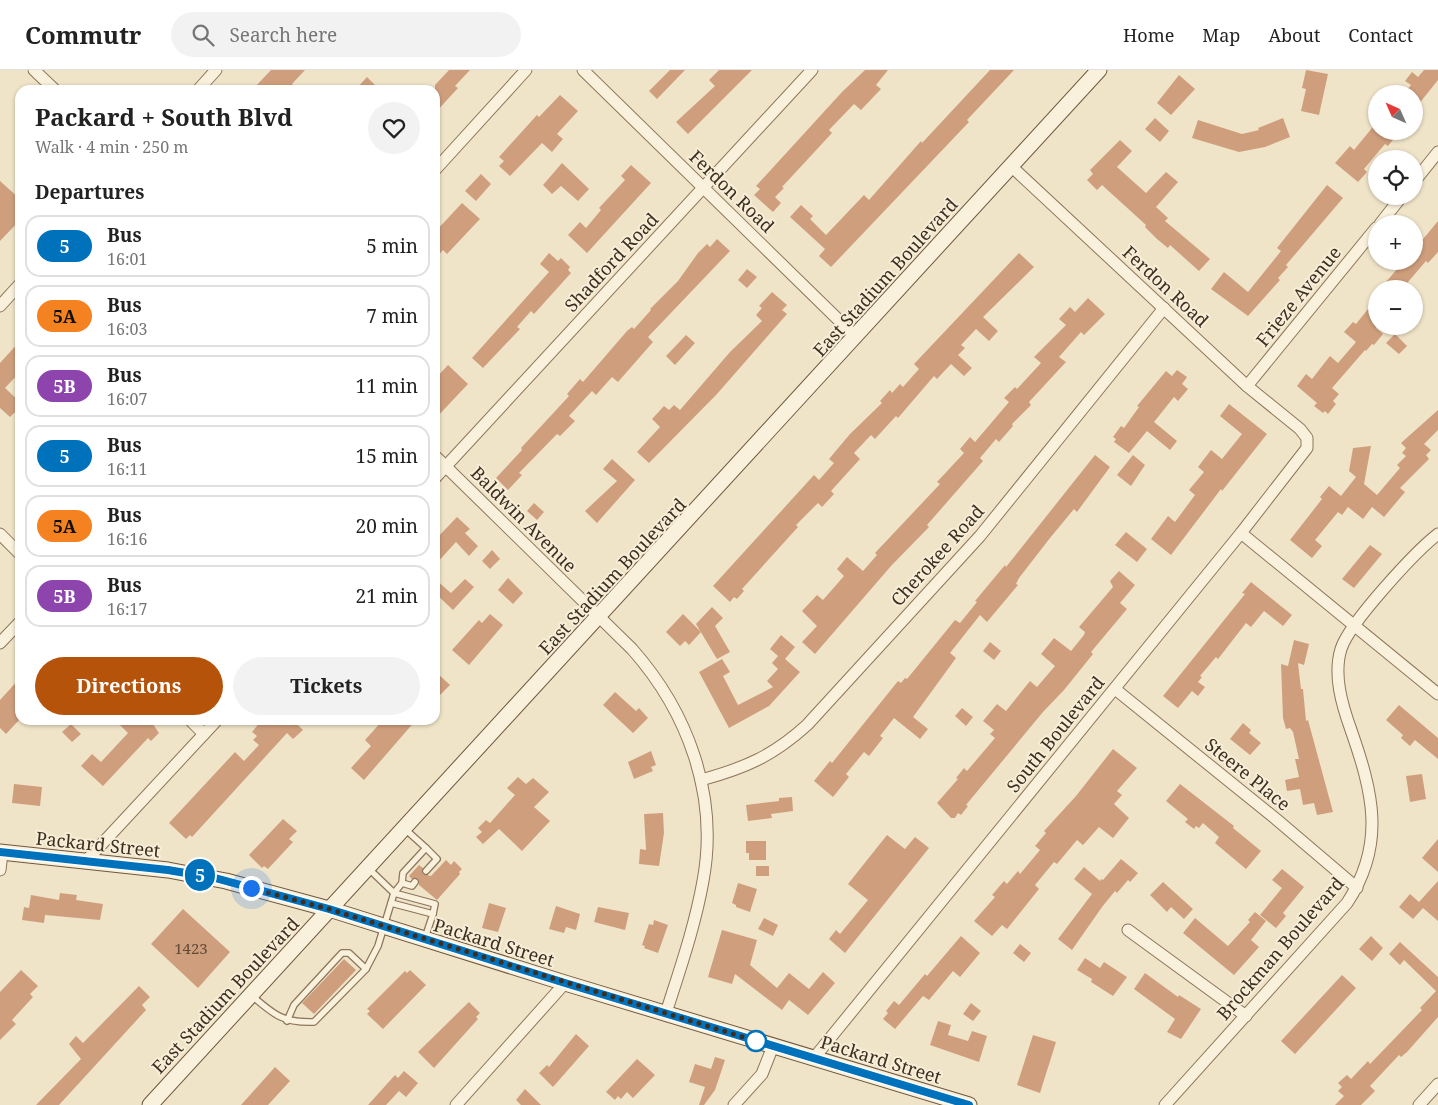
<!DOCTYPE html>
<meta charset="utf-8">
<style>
:root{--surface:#fff;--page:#f2f2f2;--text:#222;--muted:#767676;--line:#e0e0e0;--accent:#b45309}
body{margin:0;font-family:"Noto Serif",serif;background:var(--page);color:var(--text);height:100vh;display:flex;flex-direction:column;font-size:19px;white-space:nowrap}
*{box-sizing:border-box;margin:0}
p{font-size:16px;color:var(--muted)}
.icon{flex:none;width:28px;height:28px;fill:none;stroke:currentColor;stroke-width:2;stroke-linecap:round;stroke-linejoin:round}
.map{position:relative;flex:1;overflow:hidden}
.details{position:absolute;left:15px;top:15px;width:425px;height:640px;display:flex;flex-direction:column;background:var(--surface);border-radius:15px;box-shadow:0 1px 4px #0004}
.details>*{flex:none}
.badge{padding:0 10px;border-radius:16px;font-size:18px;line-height:32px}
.needle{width:32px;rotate:315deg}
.tools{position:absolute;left:1368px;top:15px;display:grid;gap:10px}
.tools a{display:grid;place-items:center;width:55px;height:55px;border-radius:50%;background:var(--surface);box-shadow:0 1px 4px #0004;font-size:25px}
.you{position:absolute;width:25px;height:25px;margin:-12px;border:4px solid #fff;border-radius:50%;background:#1a73e8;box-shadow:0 0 0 8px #1a73e833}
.map>.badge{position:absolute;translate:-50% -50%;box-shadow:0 0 0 2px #fff}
h2{padding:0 20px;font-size:19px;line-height:45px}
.round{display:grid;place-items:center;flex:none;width:52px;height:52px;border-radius:26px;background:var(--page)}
.overview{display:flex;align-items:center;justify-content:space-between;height:85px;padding:0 20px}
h1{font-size:24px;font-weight:700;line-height:38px}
.button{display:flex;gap:10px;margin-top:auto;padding:10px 20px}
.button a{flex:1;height:58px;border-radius:30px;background:var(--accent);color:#fff;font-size:20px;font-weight:700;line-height:58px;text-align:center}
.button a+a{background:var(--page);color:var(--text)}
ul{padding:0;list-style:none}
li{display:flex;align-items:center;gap:15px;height:62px;margin:0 10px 8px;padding:0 10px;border:2px solid var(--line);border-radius:15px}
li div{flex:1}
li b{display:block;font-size:19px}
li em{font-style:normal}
li .badge{min-width:55px;font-weight:700;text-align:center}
header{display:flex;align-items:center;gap:30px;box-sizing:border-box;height:70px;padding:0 25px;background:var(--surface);border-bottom:1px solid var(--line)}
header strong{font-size:24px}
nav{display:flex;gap:28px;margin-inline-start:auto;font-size:18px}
.search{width:350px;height:45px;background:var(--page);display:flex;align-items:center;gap:12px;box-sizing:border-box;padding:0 18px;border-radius:28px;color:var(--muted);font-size:19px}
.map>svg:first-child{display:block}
</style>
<header>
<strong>Commutr</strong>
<div class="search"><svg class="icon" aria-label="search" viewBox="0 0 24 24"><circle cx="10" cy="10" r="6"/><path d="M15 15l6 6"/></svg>Search here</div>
<nav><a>Home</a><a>Map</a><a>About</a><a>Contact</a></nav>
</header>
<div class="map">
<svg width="1438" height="1035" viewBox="0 0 1438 1035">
<rect width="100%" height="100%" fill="#f0e4c8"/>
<g fill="#cf9f7d">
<path d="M271,0H305L292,14L298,20H252Z"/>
<path d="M449,0H470L455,16L458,18L435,43V15Z"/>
<path d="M670,0H685L657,29L649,21Z"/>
<path d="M719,0H752L688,64L676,52L715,16L709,10Z"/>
<path d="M865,0H888L876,15L881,19L861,40L854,34L829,60L832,63L782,117L784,118L775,127L781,133L773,142L754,125L760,119L756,116L842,22Z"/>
<path d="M990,0H1014L967,50L969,52L831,197L819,186L825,179L790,147L801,135L813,146L810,149L826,165L864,125L869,130L921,71L922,73Z"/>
<path d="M1306,0L1328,4L1319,45L1301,41L1306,19L1302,18Z"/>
<path d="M1424,0H1438V10L1414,40V24H1404L1411,15L1405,11L1412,2L1418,7Z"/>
<path d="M1179,5L1195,19L1171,45L1157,33Z"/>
<path d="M367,7L380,20H355Z"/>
<path d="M560,25L578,41L557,64L563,69L552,82L542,73L510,106L499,96L504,91L499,87L537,45L539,47Z"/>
<path d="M1155,48L1169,61L1160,72L1145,59Z"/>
<path d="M1283,48L1290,67L1265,77L1239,82L1192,68L1198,50L1242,64L1259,60L1258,58Z"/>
<path d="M1376,53V61H1390L1396,66L1388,76L1385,74L1379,81L1364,99L1367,102L1358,112L1335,93L1350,76L1354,80Z"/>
<path d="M1120,70L1132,81L1117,97L1146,123L1166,102L1178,112L1156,137L1168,148L1165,151L1210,189L1199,201L1170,175L1168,178L1157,169L1145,157L1146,155L1102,115L1097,120L1087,110L1093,104L1090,100Z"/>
<path d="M562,93L589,119L578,131L561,116L552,124L543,115Z"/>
<path d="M631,95L651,113L587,183L568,165L580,152L586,158L601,140L599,138L625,110L621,106Z"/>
<path d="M481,104L491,114L476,131L465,121Z"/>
<path d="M0,111L20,129V150L0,171Z"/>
<path d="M1327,115L1343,128L1286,195L1288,197L1278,208L1280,210L1248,246L1211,219L1224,202L1248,222L1281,181L1277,178Z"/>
<path d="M462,133L480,149L447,184L443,180L435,189V162Z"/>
<path d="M1438,151V182L1428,193L1426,191L1402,219H1380L1404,191H1414V180Z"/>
<path d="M717,169L730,181L648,267L653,272L618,312L612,307L596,325L592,321L569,346L575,351L560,366L557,364L519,403L522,405L508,420L496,408L522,380L521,378L569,326L567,324L580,309L583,312L627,261L632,257L634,259L651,240L650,239L678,211L698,183L707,174L710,177Z"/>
<path d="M549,183L558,191L561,188L570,197L568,200L571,203L534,244L531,241L517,257L520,259L483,298L472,288L549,202L540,194Z"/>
<path d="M1019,183L1034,197L983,247L998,261L989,271L976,259L961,275L965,278L958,285L972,298L964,306L951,294L937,309L934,306L898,348L896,346L875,369L871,365L854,383L860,389L831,421L834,424L822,437L818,433L796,455L798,457L742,519L744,521L737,529L734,527L730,532L713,516L814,405L819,410L834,393L829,389L850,364L882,333L880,331L890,320L892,323L900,314L903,317L919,299L914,294Z"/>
<path d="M747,199L757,207L747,218L738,210Z"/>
<path d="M772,222L787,235L782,240L787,244L717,324L649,393L637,382L660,357L652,349L664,336L669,340L674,335L680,340L730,282L762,251L756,245L762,238L759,236Z"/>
<path d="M1088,228L1105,244L1084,265L1081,262L1059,287L1066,292L1029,332L1031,335L1012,354L1013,356L999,372L996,369L980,388L983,391L927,455L929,457L891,496L815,584L802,572L817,556L802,541L817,525L823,530L844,506L837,499L847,487L863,501L877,485L875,483L940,414L937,412L964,383L960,379L970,367L975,372L1009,332L1004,328L1015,317L1017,319L1041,293L1034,287L1066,255L1059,249L1070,237L1075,242Z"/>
<path d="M1376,229V258L1383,264L1374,275L1372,274L1366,281L1365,280L1332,318L1339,324L1333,331L1336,334L1328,344L1325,341L1323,343L1314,336L1317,333L1297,316L1306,304L1312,309L1330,286L1338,293L1356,272L1344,262L1353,252L1356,254Z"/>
<path d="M1395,264L1407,276L1399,284L1386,273Z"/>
<path d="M686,265L695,273L675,295L666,286Z"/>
<path d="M20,271V302L5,318L20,332V337L10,347L0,338V293Z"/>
<path d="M448,295L468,314L435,349V309Z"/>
<path d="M1177,300L1187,307L1182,314L1188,319L1178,331L1174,327L1154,352L1177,371L1170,380L1147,361L1129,383L1114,372L1116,369L1113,367L1121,356L1124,358L1139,337L1137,336L1166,301L1172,306Z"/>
<path d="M1229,334L1267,364L1222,421L1221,419L1171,485L1151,469L1168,446L1175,452L1195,425L1189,420L1204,402L1198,397L1211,380L1222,389L1242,364L1220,346Z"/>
<path d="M1438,340V360L1424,374L1431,380L1426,385L1429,389L1400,418L1405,422L1384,447L1372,437L1363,449L1348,437L1342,445L1338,442L1315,470L1322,476L1312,488L1290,470L1322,429L1320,427L1329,416L1341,426L1356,407L1349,401L1353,378L1371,376L1364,414L1377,425L1400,398L1397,395L1406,386L1402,383L1406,378L1401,373Z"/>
<path d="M1095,385L1110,397L1077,442L1074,439L1050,468L1019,508L1016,514L1018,515L987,552L980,545L950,583L956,588L913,647L928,659L920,669L894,648L880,666L883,668L869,686L864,682L846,704L849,707L833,727L814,711L830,691L832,693L898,611L901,613L905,608L907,609L955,550L960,553L977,532L975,531L1005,495L1006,497Z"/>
<path d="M1133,385L1145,395L1131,416L1117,405Z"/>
<path d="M612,389L635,410L597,453L585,441L617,411L603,399Z"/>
<path d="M534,433L544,442L537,450L527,441Z"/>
<path d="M457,447L470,459L465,463L478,476L469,486L456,472L435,495V470Z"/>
<path d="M1126,462L1147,479L1137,492L1115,475Z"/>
<path d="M1370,475L1382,484L1354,518L1342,509Z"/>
<path d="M492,480L500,489L490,499L482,491Z"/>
<path d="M1119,501L1135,515L1120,533L1127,539L1091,582L1093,584L1064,620L1043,642L966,735L968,736L961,745L958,743L955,748H951L937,733L958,709L956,708L964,698L967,701L995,668L990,664L994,660L983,651L997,634L1006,641L1030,611L1037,617L1055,596L1041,584L1054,568L1071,581L1084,565L1085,562L1079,557L1113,517L1110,511Z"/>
<path d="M508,508L523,523L513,534L498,520Z"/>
<path d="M435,509L451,523L465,509L474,517L453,540L435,523Z"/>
<path d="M1251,512L1292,545L1283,556L1264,541L1251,557L1246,553L1218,589L1216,587L1200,606L1202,607L1198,612L1205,617L1198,626L1192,621L1178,638L1163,626L1245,524L1242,523Z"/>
<path d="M712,537L723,548L715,556L730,582L717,589L696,554Z"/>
<path d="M490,544L503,555L469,595L452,580L479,550L482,553Z"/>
<path d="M683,544L701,562L689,575L685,571L680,576L666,562Z"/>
<path d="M781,565L795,577L785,589L800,602L769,636L729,658L699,602L722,589L730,602L723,606L738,635L773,617L767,611L778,599L772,593L778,586L770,579Z"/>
<path d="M1294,570L1309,574L1304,595L1298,593L1301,619H1303L1306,651L1308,650L1333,742L1317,745L1314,733L1303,735L1300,719L1287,721L1285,710L1299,707L1295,689H1299L1293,662L1290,658L1286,659L1283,648L1281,594L1288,596Z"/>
<path d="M990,572L1001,581L994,590L983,581Z"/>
<path d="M435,601L450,615L435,630Z"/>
<path d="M20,608V649L6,664L0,658V630Z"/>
<path d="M615,622L636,641L639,638L648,648L633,663L603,635Z"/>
<path d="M1399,635L1438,668V689L1415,670L1410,676L1401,668L1403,665L1386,650Z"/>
<path d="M962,638L973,647L966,656L955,646Z"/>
<path d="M115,650H150L159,663L151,671L148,668L103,716L81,696L92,684L101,692L128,663Z"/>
<path d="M262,650H293L303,660L293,669L287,663L192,767L190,765L186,769L169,753L235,682L244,691L259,675L253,670L257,666L252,662Z"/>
<path d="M383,650H416L364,710L351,698L371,676L365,670Z"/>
<path d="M1243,653L1251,660L1249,663L1261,673L1250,685L1230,669Z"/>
<path d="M71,654L81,664L72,672L62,662Z"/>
<path d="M1113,679L1137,698L1117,721L1122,725L1114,734L1129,748L1113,768L1099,757L1083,775L1077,770L1057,794L1054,792L1035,815L1039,819L1007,859L1002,855L992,866L974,851L995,827L992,825L1004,811L1007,814L1018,801L1020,804L1040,780L1035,776L1046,763L1044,761L1076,726Z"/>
<path d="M651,681L656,695L651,697L653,701L634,709L628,692Z"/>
<path d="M1422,704L1426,729L1410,732L1406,706Z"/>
<path d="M518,707L526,714L533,708L549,722L534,737L550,751L522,781L499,759L483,774L476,767L482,762L478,758L486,750L490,753L515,725L507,718Z"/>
<path d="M14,714L42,717L40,736L12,733Z"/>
<path d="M1180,714L1234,756L1233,758L1261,781L1246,799L1215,773L1219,767L1203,753L1199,758L1196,756L1194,759L1185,752L1188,749L1166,731Z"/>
<path d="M792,727L793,741L771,744L772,748L748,751L746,735L779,731V728Z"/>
<path d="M663,743L664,763L659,796L639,794L640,779L646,780L644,744Z"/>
<path d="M283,749L297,761L289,769L293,772L268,799L264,796L262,798L249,785Z"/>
<path d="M887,765L905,779L915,767L929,778L845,883L829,869L836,860L840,864L868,830L848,814Z"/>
<path d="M1438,769V802L1422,788Z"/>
<path d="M746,771H766V790H749V783H746Z"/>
<path d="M1121,789L1138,803L1130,812L1128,810L1117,823L1115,821L1102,837L1072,880L1058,869L1092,824L1074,809L1084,797L1100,811L1101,809L1103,810Z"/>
<path d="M446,790L451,795L454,791L462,799L459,802L460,804L437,830L419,815L418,809H412L409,806L419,795L423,798V804L431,806Z"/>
<rect x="756" y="796" width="13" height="10"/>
<path d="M1282,799L1304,817L1283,843L1286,846L1276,858L1260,845L1282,818L1272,810Z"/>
<path d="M1438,811V851L1423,838L1413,849L1399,837L1410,824L1419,832Z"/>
<path d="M1163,812L1193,839L1184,849L1171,837L1167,842L1150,825Z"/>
<path d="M738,813L757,819L750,842L736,837V835L732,833Z"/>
<path d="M60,823L77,825L76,830L103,834L100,850L45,845L44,853L22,850L24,837L29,838L31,825L59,830Z"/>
<path d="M489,833L506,838L498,862L482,858Z"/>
<path d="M556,836L580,844L576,860L566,857L564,863L549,859Z"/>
<path d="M598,837L629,843L625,860L594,852Z"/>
<path d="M183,839L230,882L198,918L151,874Z"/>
<path d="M1255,842L1266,851L1251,870L1259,877L1234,905L1183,863L1195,848L1228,876L1250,852L1248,850Z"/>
<path d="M764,848L778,855L773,866L758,859Z"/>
<path d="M654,850L668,855L658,883L644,878L645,876L642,875L649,854L653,855Z"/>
<path d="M722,860L757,870L750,895L777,918L789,903L809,919L823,902L835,913L808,945L789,930L782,940L735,904L732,914L708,907Z"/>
<path d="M961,866L980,883L960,907L953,901L929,930L923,926L895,959L883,949L888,943L886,941L894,931L899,935L925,904L927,906Z"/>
<path d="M1371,866L1383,878L1372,891L1359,879Z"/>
<path d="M1400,872L1438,907V947L1407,982L1401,987L1399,985L1370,1016L1375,1021L1361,1035H1335L1344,1026L1338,1021L1342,1017L1338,1013L1347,1005L1351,1009L1368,991L1370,994L1422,940L1420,938L1436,921L1404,890L1400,895L1389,884Z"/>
<path d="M1020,874L1031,883L1024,892L1013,883Z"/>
<path d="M1085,888L1100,898L1104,892L1127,907L1113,926L1091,912L1092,909L1077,900Z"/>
<path d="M344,889L356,900L314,944L302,933Z"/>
<path d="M21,900L38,916L30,924L33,927L12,950L16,954L0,970V922Z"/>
<path d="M410,900L426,915L383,959L367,944L370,941L367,939L405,901L407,903Z"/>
<path d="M1145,903L1178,927L1179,925L1201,939L1181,969L1167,962L1175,949L1134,919Z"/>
<path d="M1342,905L1356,918L1295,984L1281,971Z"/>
<path d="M139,916L150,927L142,935L146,940L59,1035H36L81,989L69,974L76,966L83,973Z"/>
<path d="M469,932L480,943L476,947L478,949L434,998L418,982Z"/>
<path d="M971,933L981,941L973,951L963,944Z"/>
<path d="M938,951L951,955L948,965L968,971L972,961L987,966L979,992L930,975Z"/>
<path d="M576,964L589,976L553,1017L539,1003L547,995L549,997Z"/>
<path d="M1033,965L1056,972L1040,1023L1017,1015Z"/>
<path d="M715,987L725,990L715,1020L704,1035H699L705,1017L689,1012L695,994L711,999Z"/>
<path d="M637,989L655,1005L633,1028L627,1022L621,1029L618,1026L615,1030L606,1022Z"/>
<path d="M275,997L290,1011L268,1035H241Z"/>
<path d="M404,1001L418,1013L406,1027L399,1021L386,1035H368L395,1005L398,1008Z"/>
<path d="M525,1019L541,1035H521L516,1030Z"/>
</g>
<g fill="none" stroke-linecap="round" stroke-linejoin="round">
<defs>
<g id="lane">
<path d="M426,778L437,789L426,801"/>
<path d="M368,798L394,823L402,813L403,803L426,778L405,759"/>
<path d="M402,813L412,816L415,812"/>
<path d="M391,833L394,823L435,834L433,844"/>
<path d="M251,925C274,945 283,953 314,952L366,899L378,876L391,833L433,844L425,868"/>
<path d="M287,951L294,935L342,883H349L366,899"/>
</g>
<g id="street">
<path d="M34,0L55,20"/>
<path d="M583,0L856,267"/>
<path d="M198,20L216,0"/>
<path d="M435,100L526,0"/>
<path d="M1414,112L1438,82"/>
<path d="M1380,154L1402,126"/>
<path d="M0,236L20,214"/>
<path d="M1247,316L1376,158"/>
<path d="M435,386L632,579C688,642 719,726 703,811C695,856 680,899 666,943"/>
<path d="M435,408L812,0"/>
<path d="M1241,463L1438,624"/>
<path d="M0,464L20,484"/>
<path d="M0,573L20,552"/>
<path d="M1115,619L1276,749L1357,818"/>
<path d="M190,650L204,664"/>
<path d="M701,710C745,698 773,686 807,655L980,466L1164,238"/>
<path d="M86,791L217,650"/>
<path d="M0,800L2,783"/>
<path d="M1128,860L1246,946"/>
<path d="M814,988L1241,463L1307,378V368L1300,359L1247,316L1011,96"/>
<path d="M456,1035L565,913"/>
<path d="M734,1035L762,1004L773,976"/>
<path d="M1165,1035L1347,833C1386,774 1373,723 1351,660C1342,635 1333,605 1341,579C1349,553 1416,481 1438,464"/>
<path d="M1419,1035L1438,1014"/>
</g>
<g id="secondary">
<path d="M0,782L168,800L226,811L329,839L565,913L969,1035"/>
<path d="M150,1035L1099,0"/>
</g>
</defs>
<use href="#lane" stroke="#8d765c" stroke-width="8"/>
<use href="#street" stroke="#8d765c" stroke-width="13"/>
<use href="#secondary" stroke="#6f573f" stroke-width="17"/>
<use href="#lane" stroke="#faf1dc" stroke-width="5.5"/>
<use href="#street" stroke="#faf1dc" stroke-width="11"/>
<use href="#secondary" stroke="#faf1dc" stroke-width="15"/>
</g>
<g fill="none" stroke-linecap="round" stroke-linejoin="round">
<defs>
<path id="line" d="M0,782L168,800L215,808L329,839L565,913L969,1035"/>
</defs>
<use href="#line" stroke="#fff" stroke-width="11"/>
<use href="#line" stroke="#0072bc" stroke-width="8"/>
<path stroke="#3d2e20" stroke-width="5" stroke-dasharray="0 9" d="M251,818L329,839L756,971"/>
</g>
<circle fill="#fff" stroke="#0072bc" stroke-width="2.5" cx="756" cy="971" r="10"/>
<g text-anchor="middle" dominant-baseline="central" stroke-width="4" stroke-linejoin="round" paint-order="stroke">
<g font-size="15" fill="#624a37">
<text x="191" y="878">1423</text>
</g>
<g font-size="18" fill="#3d2e20" stroke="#f7eed8">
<text transform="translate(732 121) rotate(44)">Ferdon Road</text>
<text transform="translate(611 192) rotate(-47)">Shadford Road</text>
<text transform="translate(885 207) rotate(-48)">East Stadium Boulevard</text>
<text transform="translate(1166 216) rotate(43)">Ferdon Road</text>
<text transform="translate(1298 226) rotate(-51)">Frieze Avenue</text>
<text transform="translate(524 449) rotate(45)">Baldwin Avenue</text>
<text transform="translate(937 485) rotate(-48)">Cherokee Road</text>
<text transform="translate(612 506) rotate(-47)">East Stadium Boulevard</text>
<text transform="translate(1055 664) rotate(-51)">South Boulevard</text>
<text transform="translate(1248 704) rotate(39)">Steere Place</text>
<text transform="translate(98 774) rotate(6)">Packard Street</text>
<text transform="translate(494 872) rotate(17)">Packard Street</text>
<text transform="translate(1280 878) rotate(-49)">Brockman Boulevard</text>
<text transform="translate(225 925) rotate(-47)">East Stadium Boulevard</text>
<text transform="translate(881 989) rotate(17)">Packard Street</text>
</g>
</g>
</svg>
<div class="tools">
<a><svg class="needle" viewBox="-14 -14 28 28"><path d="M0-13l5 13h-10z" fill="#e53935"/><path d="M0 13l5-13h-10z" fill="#767676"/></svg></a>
<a><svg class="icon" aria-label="locate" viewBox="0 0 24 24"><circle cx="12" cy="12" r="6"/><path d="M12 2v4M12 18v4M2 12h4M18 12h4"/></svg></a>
<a>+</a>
<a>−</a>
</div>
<div class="you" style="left:251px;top:818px"></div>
<b class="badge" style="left:200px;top:805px;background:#0072bc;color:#fff">5</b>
<section class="details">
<div class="overview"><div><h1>Packard + South Blvd</h1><p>Walk · 4 min · 250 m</p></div><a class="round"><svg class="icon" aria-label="heart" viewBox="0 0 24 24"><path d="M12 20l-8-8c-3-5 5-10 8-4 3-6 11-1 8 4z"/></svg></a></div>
<h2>Departures</h2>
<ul>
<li><span class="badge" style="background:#0072bc;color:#fff">5</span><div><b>Bus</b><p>16:01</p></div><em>5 min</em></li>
<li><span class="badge" style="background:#f58220;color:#111">5A</span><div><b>Bus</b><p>16:03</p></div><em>7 min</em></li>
<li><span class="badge" style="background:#8e44ad;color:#fff">5B</span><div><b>Bus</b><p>16:07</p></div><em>11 min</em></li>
<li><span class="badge" style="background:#0072bc;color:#fff">5</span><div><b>Bus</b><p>16:11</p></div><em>15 min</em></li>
<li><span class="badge" style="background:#f58220;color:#111">5A</span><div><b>Bus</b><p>16:16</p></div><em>20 min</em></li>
<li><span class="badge" style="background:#8e44ad;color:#fff">5B</span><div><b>Bus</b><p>16:17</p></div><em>21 min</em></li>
</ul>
<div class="button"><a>Directions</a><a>Tickets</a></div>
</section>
</div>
